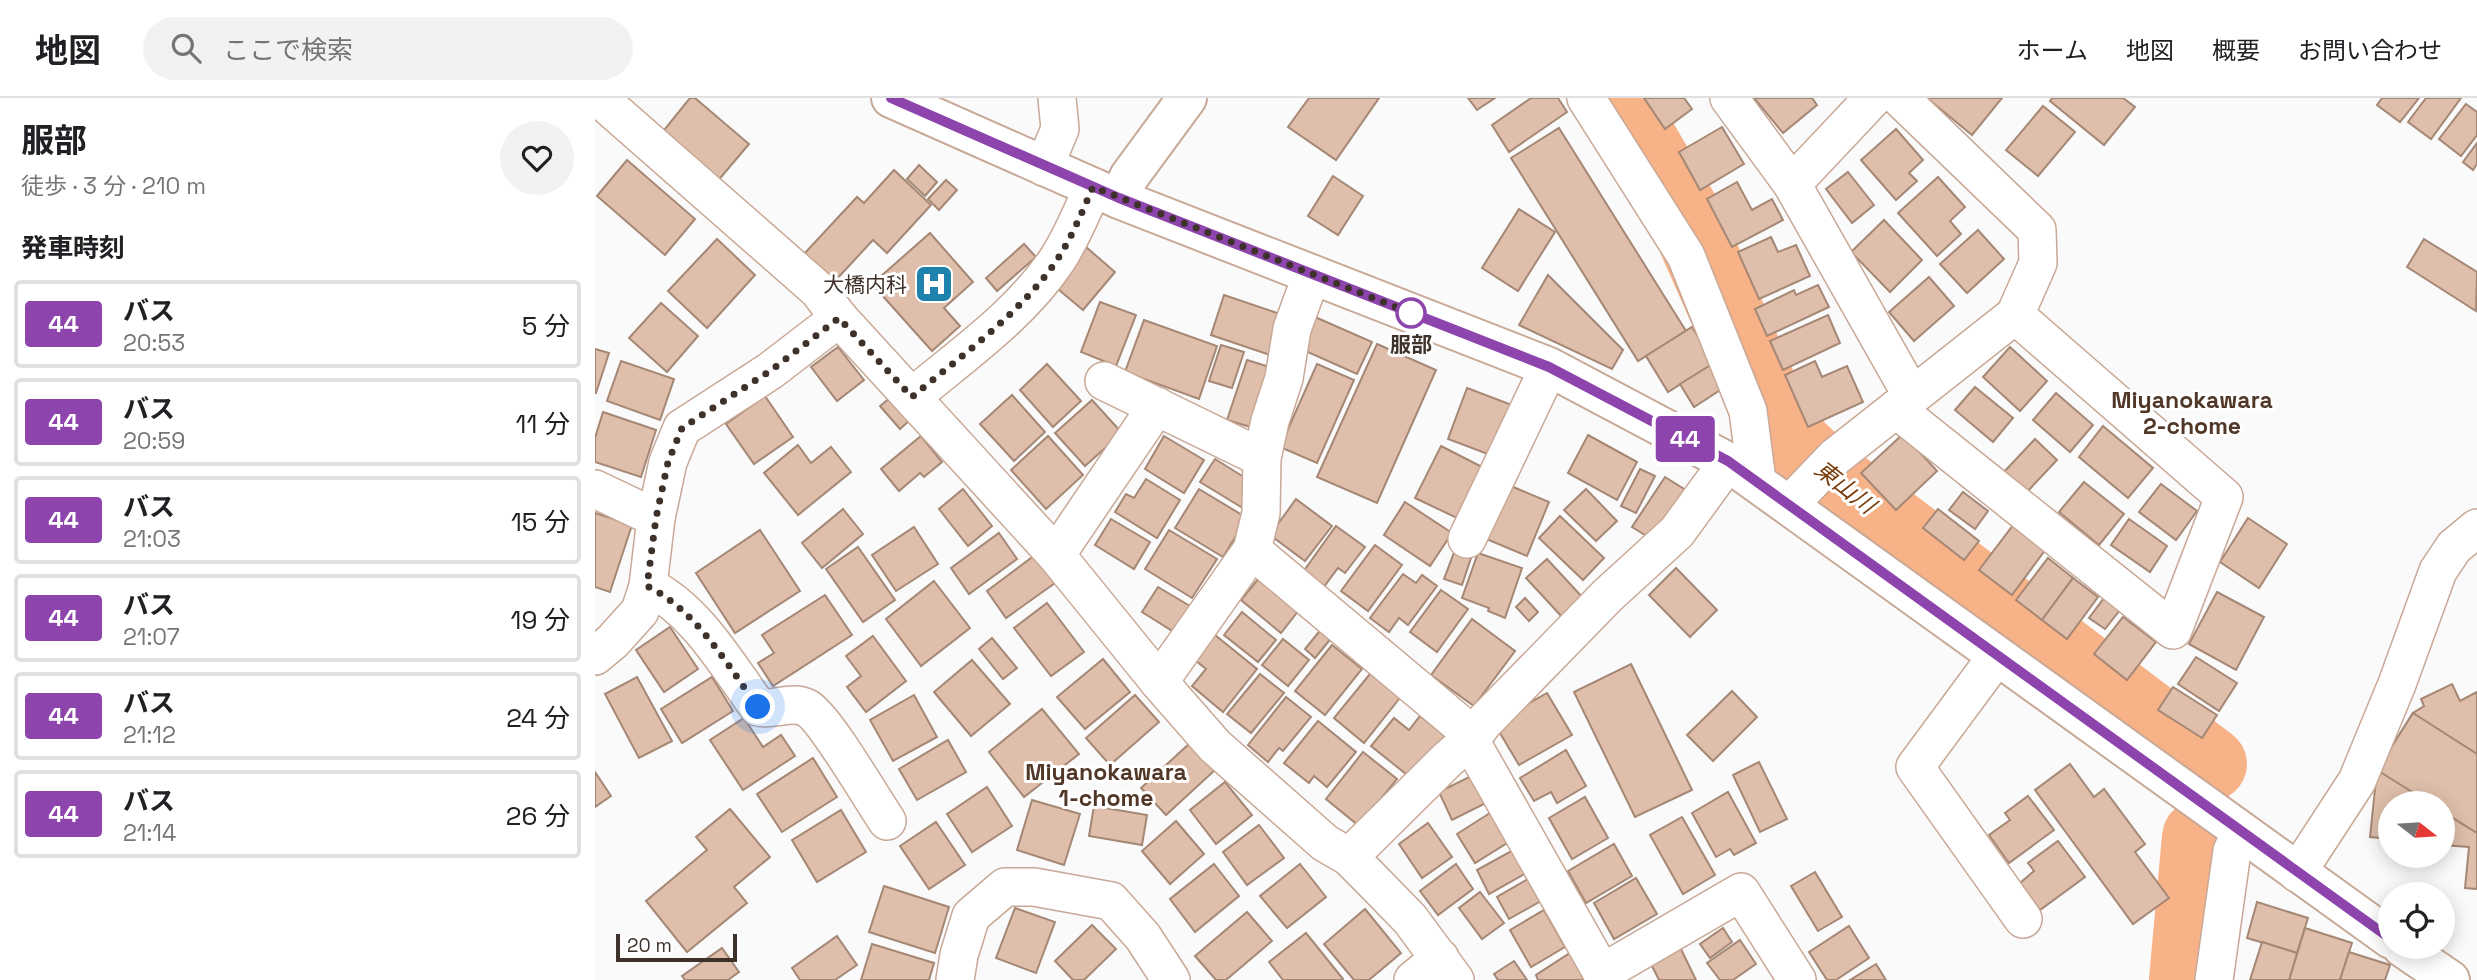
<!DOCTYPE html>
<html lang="ja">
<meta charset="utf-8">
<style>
:root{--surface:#fff;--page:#f2f2f2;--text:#202124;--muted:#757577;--line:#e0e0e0}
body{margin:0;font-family:"Space Grotesk","Noto Sans JP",sans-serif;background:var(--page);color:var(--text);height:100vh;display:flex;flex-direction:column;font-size:26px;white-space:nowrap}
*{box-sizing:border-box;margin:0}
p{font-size:23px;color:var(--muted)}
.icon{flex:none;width:38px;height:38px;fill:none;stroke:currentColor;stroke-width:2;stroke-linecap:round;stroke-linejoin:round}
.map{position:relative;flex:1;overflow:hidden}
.panel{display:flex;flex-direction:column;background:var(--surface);width:595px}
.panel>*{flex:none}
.badge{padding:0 14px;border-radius:5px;font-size:24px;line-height:46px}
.needle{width:46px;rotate:107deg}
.buttons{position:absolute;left:1783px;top:693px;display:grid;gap:14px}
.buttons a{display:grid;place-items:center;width:77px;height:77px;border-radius:50%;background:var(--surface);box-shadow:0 4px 18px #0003;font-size:35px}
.scale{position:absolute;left:21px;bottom:18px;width:121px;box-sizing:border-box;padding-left:7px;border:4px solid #3e3129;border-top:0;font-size:19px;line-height:24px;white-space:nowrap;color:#3e3129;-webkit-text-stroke:5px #fff;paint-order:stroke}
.you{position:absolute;width:35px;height:35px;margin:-18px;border:5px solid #fff;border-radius:50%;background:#1a73e8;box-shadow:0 0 0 10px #1a73e833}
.map>.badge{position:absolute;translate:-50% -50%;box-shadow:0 0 0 4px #fff}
h2{padding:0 21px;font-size:26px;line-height:63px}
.round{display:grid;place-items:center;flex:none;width:74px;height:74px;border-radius:37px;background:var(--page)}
.summary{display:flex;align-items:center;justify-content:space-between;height:119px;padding:0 21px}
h1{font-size:33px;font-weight:700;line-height:52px}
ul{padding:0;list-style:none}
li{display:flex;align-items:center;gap:21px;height:88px;margin:0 14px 10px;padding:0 7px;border:4px solid var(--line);border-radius:7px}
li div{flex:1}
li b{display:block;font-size:26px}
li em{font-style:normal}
li .badge{min-width:77px;font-weight:700;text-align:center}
header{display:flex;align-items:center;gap:42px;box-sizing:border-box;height:98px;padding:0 35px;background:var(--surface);border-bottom:2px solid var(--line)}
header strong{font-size:33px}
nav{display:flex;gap:38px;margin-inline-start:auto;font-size:24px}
.search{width:490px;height:63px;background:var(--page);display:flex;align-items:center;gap:18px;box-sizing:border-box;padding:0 24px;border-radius:38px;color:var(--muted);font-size:26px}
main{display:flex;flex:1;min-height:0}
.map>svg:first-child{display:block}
</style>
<header>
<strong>地図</strong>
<div class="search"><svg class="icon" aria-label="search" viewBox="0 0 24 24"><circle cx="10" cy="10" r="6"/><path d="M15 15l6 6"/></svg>ここで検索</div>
<nav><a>ホーム</a><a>地図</a><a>概要</a><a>お問い合わせ</a></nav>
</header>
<main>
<section class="panel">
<div class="summary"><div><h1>服部</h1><p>徒歩 · 3 分 · 210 m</p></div><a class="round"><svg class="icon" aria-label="heart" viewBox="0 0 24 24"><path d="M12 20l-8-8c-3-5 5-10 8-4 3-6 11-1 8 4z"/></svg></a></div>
<h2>発車時刻</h2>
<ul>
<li><span class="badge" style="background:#8e44ad;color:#fff">44</span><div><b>バス</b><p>20:53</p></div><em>5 分</em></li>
<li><span class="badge" style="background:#8e44ad;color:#fff">44</span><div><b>バス</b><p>20:59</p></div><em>11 分</em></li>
<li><span class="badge" style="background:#8e44ad;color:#fff">44</span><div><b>バス</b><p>21:03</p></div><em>15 分</em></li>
<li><span class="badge" style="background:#8e44ad;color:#fff">44</span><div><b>バス</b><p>21:07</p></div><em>19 分</em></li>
<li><span class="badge" style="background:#8e44ad;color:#fff">44</span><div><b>バス</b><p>21:12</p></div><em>24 分</em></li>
<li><span class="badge" style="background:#8e44ad;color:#fff">44</span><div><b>バス</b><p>21:14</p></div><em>26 分</em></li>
</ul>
</section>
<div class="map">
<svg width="1882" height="882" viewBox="0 0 1882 882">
<rect width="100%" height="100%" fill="#fafafa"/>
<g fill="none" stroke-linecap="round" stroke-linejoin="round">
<g stroke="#f8b287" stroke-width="74">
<path d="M1021,0L1088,115L1184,332L1227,373L1615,666"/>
<path d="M1591,882L1604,739"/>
</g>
</g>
<g fill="#dfbfab" stroke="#a58775" stroke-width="2">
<path d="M95,0H100L154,46L121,85L65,37Z"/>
<path d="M714,0H784L741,62L693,29Z"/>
<path d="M873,0H900L882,12Z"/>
<path d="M936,0H963L972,14L914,54L897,27Z"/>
<path d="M1049,0H1089L1097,11L1070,31Z"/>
<path d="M1159,0H1217L1222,7L1188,35Z"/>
<path d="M1332,0H1407L1377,37Z"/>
<path d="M1457,0H1528L1540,9L1509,47L1455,3Z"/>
<path d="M1787,0H1824L1805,24L1782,7Z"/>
<path d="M1831,0H1866L1836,41L1813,24Z"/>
<path d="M1871,6L1882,14V37L1866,58L1844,41Z"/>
<path d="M1448,8L1480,34L1443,78L1411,52Z"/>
<path d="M1127,29L1149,66L1105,92L1084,54Z"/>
<path d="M964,30L1091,233L1043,263L916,60Z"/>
<path d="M1301,31L1328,62L1314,75L1322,83L1301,102L1266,62Z"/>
<path d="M1882,45V66L1878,72L1868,64Z"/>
<path d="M32,62L100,121L70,157L2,98Z"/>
<path d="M324,67L342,84L330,98L312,81Z"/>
<path d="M299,72L336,107L292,155L278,142L239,184L209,156L262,99L269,105Z"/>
<path d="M1253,74L1279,107L1257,125L1231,91Z"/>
<path d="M738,78L768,98L743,137L713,118Z"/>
<path d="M1343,79L1370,109L1355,123L1366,136L1342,158L1303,115Z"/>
<path d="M351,82L362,92L344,112L333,101Z"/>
<path d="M1142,84L1157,112L1177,101L1188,122L1137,149L1112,101Z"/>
<path d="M924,111L960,134L923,193L887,170Z"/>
<path d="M1289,122L1327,162L1295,194L1256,154Z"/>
<path d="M1383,132L1409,161L1372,195L1345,166Z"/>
<path d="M335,135L378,184L349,210L365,228L337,253L277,186Z"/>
<path d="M1176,139L1183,154L1201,147L1215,178L1164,201L1143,154Z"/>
<path d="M122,141L160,177L112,230L73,193Z"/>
<path d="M1829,141L1882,174L1881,213L1812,169Z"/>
<path d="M429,146L441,159L402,193L391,180Z"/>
<path d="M491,149L520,174L488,212L458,187Z"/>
<path d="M953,177L1028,252L1017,271L924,227Z"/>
<path d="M1334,179L1359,208L1319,243L1294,214Z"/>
<path d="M1223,187L1234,209L1172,238L1160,211L1199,192L1201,197Z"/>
<path d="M629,197L688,217L675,257L616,237Z"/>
<path d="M505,204L541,217L521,268L486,254Z"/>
<path d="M66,205L103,238L72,274L34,240Z"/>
<path d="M1233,217L1245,245L1188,272L1175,243Z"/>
<path d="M720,219L777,244L762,276L706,251Z"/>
<path d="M549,222L622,248L604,301L530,274Z"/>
<path d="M1097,229L1119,265L1073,294L1051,258Z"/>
<path d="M782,246L841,272L782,405L722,379Z"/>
<path d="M626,247L649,254L637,290L614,283Z"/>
<path d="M243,249L269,282L242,303L216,269Z"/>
<path d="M1415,249L1452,283L1425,313L1388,279Z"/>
<path d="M0,251L14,255L1,295H0Z"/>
<path d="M652,262L678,270L659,330L632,322Z"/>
<path d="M26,263L79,281L65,322L12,303Z"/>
<path d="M1220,263L1227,279L1252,268L1268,304L1213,329L1190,277Z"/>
<path d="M1119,265L1133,287L1099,309L1085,286Z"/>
<path d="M452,266L486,303L458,329L425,292Z"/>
<path d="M722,266L759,282L722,365L685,349Z"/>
<path d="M1380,289L1418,320L1398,344L1360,312Z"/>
<path d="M872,290L917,307L898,358L853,341Z"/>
<path d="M1461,295L1498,327L1475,354L1438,322Z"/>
<path d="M417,297L450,334L419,363L385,326Z"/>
<path d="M170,298L198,339L159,366L131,326Z"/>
<path d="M296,299L315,322L305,331L285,308Z"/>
<path d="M497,302L527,335L490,368L460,335Z"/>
<path d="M8,314L61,332L46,379L0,364V340Z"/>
<path d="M1508,328L1558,370L1533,400L1484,359Z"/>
<path d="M1308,336L1342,373L1301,412L1266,375Z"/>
<path d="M993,337L1042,364L1022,402L973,375Z"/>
<path d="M326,338L347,364L329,379L325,375L304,393L286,371Z"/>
<path d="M453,338L488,377L451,411L416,372Z"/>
<path d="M569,338L609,362L589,395L550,371Z"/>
<path d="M1440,341L1462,362L1430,396L1408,375Z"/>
<path d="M203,347L216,365L236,349L256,374L203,417L169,375Z"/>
<path d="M846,348L887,369L862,420L820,400Z"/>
<path d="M620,361L660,386L646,409L605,384Z"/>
<path d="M1045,371L1060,378L1041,415L1026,408Z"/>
<path d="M1070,379L1094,394L1061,444L1037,429Z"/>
<path d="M551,381L585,402L562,440L520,414L531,396L539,400Z"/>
<path d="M1489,384L1529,416L1504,447L1464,414Z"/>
<path d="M911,386L954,404L932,458L889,440Z"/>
<path d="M1566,386L1602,413L1581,442L1544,414Z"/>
<path d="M368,391L397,428L373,448L344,411Z"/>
<path d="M604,391L652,420L628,459L580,430Z"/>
<path d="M991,391L1022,423L1001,443L969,412Z"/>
<path d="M1368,394L1393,413L1380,431L1354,412Z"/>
<path d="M701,401L737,428L710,463L675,437Z"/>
<path d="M810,404L857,435L835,468L789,437Z"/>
<path d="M248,411L268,436L227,470L207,445Z"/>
<path d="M1343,411L1384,443L1369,462L1328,430Z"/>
<path d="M0,415L37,427L15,494L0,489Z"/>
<path d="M965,418L1009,460L988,482L944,440Z"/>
<path d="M1653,420L1692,446L1664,490L1625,464Z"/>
<path d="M516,421L555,444L539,471L500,447Z"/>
<path d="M1534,421L1572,448L1555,474L1516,447Z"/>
<path d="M1419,426L1451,451L1417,497L1384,472Z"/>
<path d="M741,428L770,449L750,475L743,470L728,490L708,474Z"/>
<path d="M319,429L343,466L301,493L277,457Z"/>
<path d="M165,432L205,493L140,535L101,475Z"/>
<path d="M574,432L622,461L597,500L550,471Z"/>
<path d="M404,435L422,461L374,496L356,470Z"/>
<path d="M780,447L807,467L773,513L746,493Z"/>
<path d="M263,449L300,502L268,524L231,471Z"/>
<path d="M860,452L877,457L867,487L849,481Z"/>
<path d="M883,455L927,470L910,520L893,513L894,510L867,500Z"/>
<path d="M440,457L460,485L411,520L392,493Z"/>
<path d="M1453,460L1478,480L1447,522L1421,502Z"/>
<path d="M952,461L989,501L968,520L931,480Z"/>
<path d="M1081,470L1122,512L1095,539L1054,497Z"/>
<path d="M808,476L821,485L827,477L842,488L813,527L804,520L794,534L775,520Z"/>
<path d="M664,480L704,512L686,535L646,502Z"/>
<path d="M1478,480L1503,499L1472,541L1447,522Z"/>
<path d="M339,483L375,530L326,568L291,521Z"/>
<path d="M563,489L595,508L579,534L547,514Z"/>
<path d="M846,492L873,511L842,554L815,534Z"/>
<path d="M1622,494L1669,519L1641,572L1594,546Z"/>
<path d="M230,497L257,537L178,588L163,565L179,555L167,537Z"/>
<path d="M930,500L943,514L934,523L921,509Z"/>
<path d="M1509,500L1525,512L1510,531L1494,520Z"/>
<path d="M452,505L489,554L456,578L419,530Z"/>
<path d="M647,514L681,542L663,564L629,537Z"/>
<path d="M1528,519L1561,544L1532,582L1499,556Z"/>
<path d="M877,521L920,553L879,608L836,577Z"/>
<path d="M75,529L103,571L69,594L41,552Z"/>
<path d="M728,529L738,538L720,560L710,551Z"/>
<path d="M620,537L662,571L628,614L597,588L611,571L600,562Z"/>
<path d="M278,538L311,583L271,614L252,589L266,578L251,558Z"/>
<path d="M397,540L422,570L408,581L384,551Z"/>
<path d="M688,541L714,562L693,588L667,567Z"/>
<path d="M737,547L767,571L730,617L700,593Z"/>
<path d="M1601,559L1642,585L1624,613L1583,586Z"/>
<path d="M508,561L535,594L490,631L462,599Z"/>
<path d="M377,562L415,606L376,638L339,594Z"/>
<path d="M1036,566L1097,692L1040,719L979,594Z"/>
<path d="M779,571L808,596L769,645L739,620Z"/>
<path d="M665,576L689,595L656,635L632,616Z"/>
<path d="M42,579L77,643L44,660L10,596Z"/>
<path d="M117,579L138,613L87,645L66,611Z"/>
<path d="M1857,586L1865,603L1882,594V791L1870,790L1874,749L1848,747V705H1796V741L1775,739L1782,672L1818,615L1829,608L1826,601Z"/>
<path d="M1578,589L1622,617L1607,640L1563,612Z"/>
<path d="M1137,593L1162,619L1118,663L1092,637Z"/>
<path d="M952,595L977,637L924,667L899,625Z"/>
<path d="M319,597L342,639L298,663L275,622Z"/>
<path d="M540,597L564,624L515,667L491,640Z"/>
<path d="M691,599L716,619L688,653L684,650L673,664L653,647Z"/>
<path d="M447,611L484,656L429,699L394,654Z"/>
<path d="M1818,615L1882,656V735L1848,714V705H1835L1782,672Z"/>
<path d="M825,618L850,638L816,680L776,648L799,620L814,632Z"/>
<path d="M149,620L168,649L186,637L200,658L148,692L115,642Z"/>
<path d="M723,623L761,654L732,689L719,678L714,685L689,665Z"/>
<path d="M353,642L371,674L322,702L304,671Z"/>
<path d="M595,645L620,672L571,717L546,690Z"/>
<path d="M971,652L991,688L962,705L956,694L939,703L925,680Z"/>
<path d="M768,654L802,681L764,728L731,701Z"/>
<path d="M218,660L242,699L187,734L162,696Z"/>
<path d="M1164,664L1192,721L1165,734L1138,677Z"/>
<path d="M1475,666L1499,699L1509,691L1550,746L1540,754L1574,800L1538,826L1440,692Z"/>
<path d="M0,674L16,698L0,709Z"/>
<path d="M880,676L893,704L857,722L844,694Z"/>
<path d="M630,684L657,717L621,746L595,712Z"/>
<path d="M392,689L417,728L377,754L352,716Z"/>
<path d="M1133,694L1161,745L1139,757L1135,751L1121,759L1097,715Z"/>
<path d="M1433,698L1459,732L1414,765L1394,737L1415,722L1410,715Z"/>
<path d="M990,699L1013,740L977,761L954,720Z"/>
<path d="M437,702L485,716L469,767L422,752Z"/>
<path d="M499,708L552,717L547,747L494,738Z"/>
<path d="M135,711L175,759L139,789L152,805L92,854L51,803L112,752L101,739Z"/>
<path d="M246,712L271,754L222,784L197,742Z"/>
<path d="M898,713L917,742L880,765L862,736Z"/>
<path d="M1087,719L1120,777L1088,796L1055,737Z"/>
<path d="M581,723L609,756L575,786L547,753Z"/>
<path d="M341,724L370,767L334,791L305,748Z"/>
<path d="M833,725L857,759L827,780L804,746Z"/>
<path d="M664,727L689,760L652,787L628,754Z"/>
<path d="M1463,743L1490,779L1445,812L1425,785L1439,773L1433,765Z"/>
<path d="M1019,746L1037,778L991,805L973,773Z"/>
<path d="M920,751L933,774L894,796L882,772Z"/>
<path d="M619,766L644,798L600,834L575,801Z"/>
<path d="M705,766L731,799L692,830L665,798Z"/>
<path d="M861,766L878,791L843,817L825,793Z"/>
<path d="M1220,774L1247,819L1223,833L1196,788Z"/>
<path d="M1041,780L1062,816L1019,841L999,805Z"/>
<path d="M933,781L946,803L914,821L902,799Z"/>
<path d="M289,788L354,809L340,855L274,834Z"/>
<path d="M885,794L909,825L887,841L864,810Z"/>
<path d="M1662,804L1713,820L1702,855L1652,840Z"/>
<path d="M420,810L460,824L441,875L401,860Z"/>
<path d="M770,811L806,855L774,882H759L729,846Z"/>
<path d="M949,812L970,849L936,869L915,832Z"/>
<path d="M652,814L677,843L631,882H621L600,858Z"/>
<path d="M497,827L521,851L489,882H478L460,863Z"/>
<path d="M1254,828L1274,860L1241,882H1232L1214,854Z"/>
<path d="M1128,830L1137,844L1115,860L1105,846Z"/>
<path d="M1710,830L1757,845L1745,882H1694Z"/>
<path d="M711,835L748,881L747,882H688L674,864Z"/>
<path d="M242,838L262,867L240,882H205L197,870Z"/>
<path d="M1145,842L1161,866L1138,882H1125L1112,865Z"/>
<path d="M1667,844L1702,855L1694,882H1655Z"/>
<path d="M277,846L339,865L334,882H266Z"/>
<path d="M1085,849L1101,882H1064L1055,864Z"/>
<path d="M127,850L144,874L133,882H90L87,878Z"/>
<path d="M978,853L993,878L987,882H943L941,877Z"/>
<path d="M1754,854L1795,867L1790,882H1745Z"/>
<path d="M919,863L932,882H903L899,876Z"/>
<path d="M1281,866L1291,882H1255Z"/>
</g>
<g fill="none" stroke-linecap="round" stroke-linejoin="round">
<defs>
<g id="street">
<path d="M4,0L223,192L244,220L461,457L564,584L620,648L730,745L754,759L772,777L815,821L860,882"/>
<path d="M991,0L1091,158L1153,313L1162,383"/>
<path d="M1134,0L1197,86L1317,298"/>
<path d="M449,69L465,31L462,0"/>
<path d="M1197,86L1278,0"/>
<path d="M509,283L667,360"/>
<path d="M317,299C367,257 425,217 462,162C477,139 487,114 498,89"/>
<path d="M1301,311L1578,532L1629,399L1420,217"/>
<path d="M0,391L61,420"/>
<path d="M1195,406L1240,359L1420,217L1443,165L1442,132L1305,0"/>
<path d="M872,441L954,269"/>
<path d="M657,452L867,628L1011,882"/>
<path d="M461,457L562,308"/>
<path d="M53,488C102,513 131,565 163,609C178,613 197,602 212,610C230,620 277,701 292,723"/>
<path d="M0,558L17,544L45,513L53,488L61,420L73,364L87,330L175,273L244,220"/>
<path d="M1402,558L1320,669L1428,821"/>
<path d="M564,584L657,452L666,415L667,360L675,323L689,280L697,231L717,176"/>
<path d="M754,759L852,662L876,641L889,624L1013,497L1082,434L1133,364"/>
<path d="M1702,775L1762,683L1802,586L1843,473L1859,449L1882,430"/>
<path d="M1007,875L1146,794L1202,882"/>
<path d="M360,882L364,857L376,818L410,789H439L516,803L548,839L576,882"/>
<path d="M818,882L845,860"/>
<path d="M1619,882L1637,753L1646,733"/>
</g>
<path id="secondary" d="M524,101L534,79L592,0"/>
<g id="primary">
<path d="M296,0L524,101L954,269L1133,364L1796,841"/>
<path d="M1807,849L1855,882"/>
</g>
</defs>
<use href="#street" stroke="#c8a896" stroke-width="40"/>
<use href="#secondary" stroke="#c8a896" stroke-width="42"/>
<use href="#primary" stroke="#c8a896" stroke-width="42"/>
<use href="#street" stroke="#fff" stroke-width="37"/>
<use href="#secondary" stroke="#fff" stroke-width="38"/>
<use href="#primary" stroke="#fff" stroke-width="38"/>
</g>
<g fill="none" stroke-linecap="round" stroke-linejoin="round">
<defs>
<path id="line" d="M296,0L524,100L954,269L1133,363L1796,841"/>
</defs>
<use href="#line" stroke="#fff" stroke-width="16"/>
<use href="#line" stroke="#8e44ad" stroke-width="10"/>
<path stroke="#3e3129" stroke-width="7" stroke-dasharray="0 12.6" d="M163,609C131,565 102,513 52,488L61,420L73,364L87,330L175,273L244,220L317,299C366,258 426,215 462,162C477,139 487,114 498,89L816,215"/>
</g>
<defs>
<symbol id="hospital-square" viewBox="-11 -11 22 22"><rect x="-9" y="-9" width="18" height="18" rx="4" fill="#1f82ad" stroke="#fff"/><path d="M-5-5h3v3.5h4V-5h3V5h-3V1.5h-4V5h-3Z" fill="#fff"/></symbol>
</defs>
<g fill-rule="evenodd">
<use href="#hospital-square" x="317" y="164" width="44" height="44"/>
</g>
<circle fill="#fff" stroke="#8e44ad" stroke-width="3.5" cx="816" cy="215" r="14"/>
<g text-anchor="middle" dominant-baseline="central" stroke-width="6" stroke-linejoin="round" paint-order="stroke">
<g font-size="21" fill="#3e3129" stroke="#fff" text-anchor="end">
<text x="312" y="186">大橋内科</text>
</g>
<g font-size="21" font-weight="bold" fill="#3e3129" stroke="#fff">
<text x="816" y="246">服部</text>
</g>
<g font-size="23" font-weight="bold" fill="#513727" stroke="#fff">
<text x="1597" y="302">Miyanokawara<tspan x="1597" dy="26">2-chome</tspan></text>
<text x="511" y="674">Miyanokawara<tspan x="511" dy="26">1-chome</tspan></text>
</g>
<g font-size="23" font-style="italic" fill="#793b07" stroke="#fff">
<text transform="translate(1250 389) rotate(38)">東山川</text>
</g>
</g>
</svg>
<div class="buttons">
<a><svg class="needle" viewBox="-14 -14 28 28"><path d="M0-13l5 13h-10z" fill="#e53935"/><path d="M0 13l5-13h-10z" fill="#757577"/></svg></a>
<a><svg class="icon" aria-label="locate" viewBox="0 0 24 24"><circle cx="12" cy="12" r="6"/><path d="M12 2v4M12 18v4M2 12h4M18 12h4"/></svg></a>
</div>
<div class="scale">20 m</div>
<div class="you" style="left:163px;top:609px"></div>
<b class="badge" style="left:1090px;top:341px;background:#8e44ad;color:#fff">44</b>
</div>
</main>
